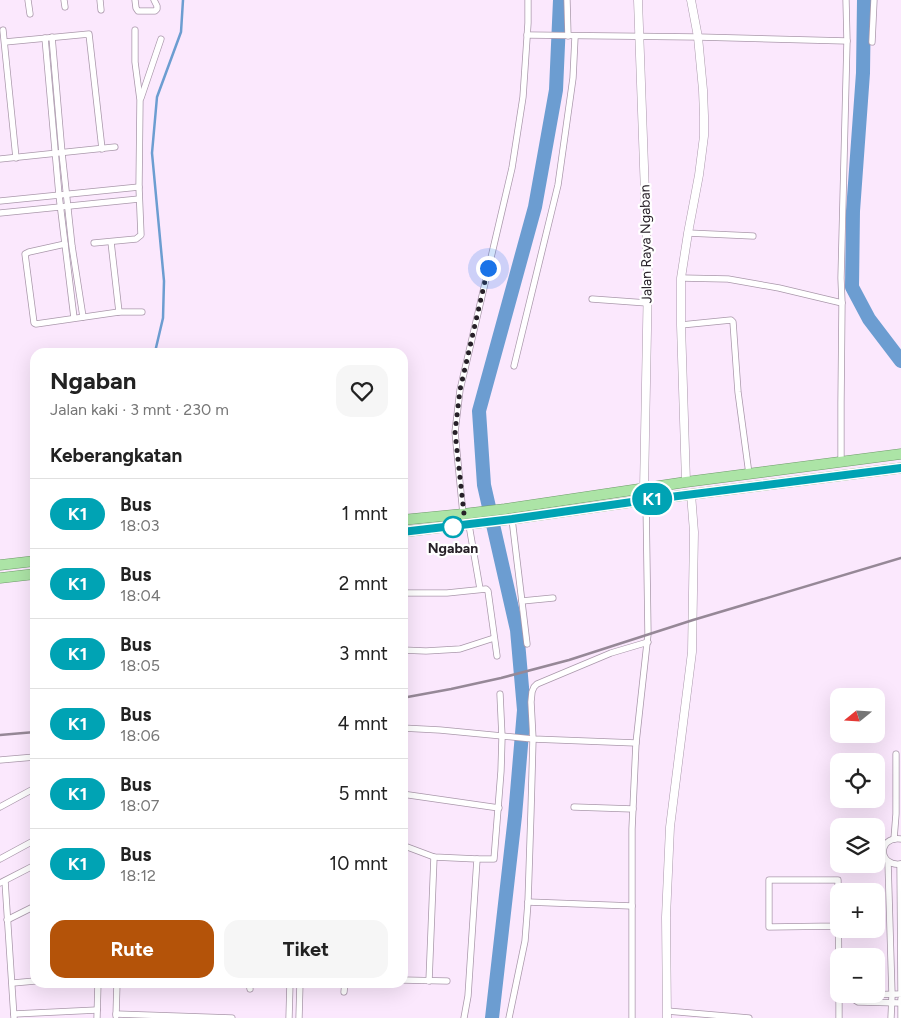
<!DOCTYPE html>
<html lang="id">
<meta charset="utf-8">
<style>
:root{--surface:#fff;--page:#f6f6f6;--text:#222;--muted:#767676;--line:#e0e0e0;--accent:#b45309}
body{margin:0;font-family:Figtree,sans-serif;background:var(--page);color:var(--text);height:100vh;display:flex;flex-direction:column;font-size:19px;white-space:nowrap}
*{box-sizing:border-box;margin:0}
p{font-size:16px;color:var(--muted)}
.icon{flex:none;width:28px;height:28px;fill:none;stroke:currentColor;stroke-width:2;stroke-linecap:round;stroke-linejoin:round}
.map{position:relative;flex:1;overflow:hidden}
.panel{position:absolute;left:30px;top:348px;width:378px;height:640px;display:flex;flex-direction:column;background:var(--surface);border-radius:15px;box-shadow:0 5px 20px #0002}
.panel>*{flex:none}
.badge{padding:0 10px;border-radius:16px;font-size:18px;line-height:32px}
.needle{width:32px;rotate:252deg}
.fabs{position:absolute;left:830px;top:688px;display:grid;gap:10px}
.fabs a{display:grid;place-items:center;width:55px;height:55px;border-radius:10px;background:var(--surface);box-shadow:0 5px 20px #0002;font-size:25px}
.you{position:absolute;width:25px;height:25px;margin:-12px;border:4px solid #fff;border-radius:50%;background:#1a73e8;box-shadow:0 0 0 8px #1a73e833}
.map>.badge{position:absolute;translate:-50% -50%;box-shadow:0 0 0 2px #fff}
h2{padding:0 20px;font-size:19px;line-height:45px}
.round{display:grid;place-items:center;flex:none;width:52px;height:52px;border-radius:15px;background:var(--page)}
.overview{display:flex;align-items:center;justify-content:space-between;height:85px;padding:0 20px}
h1{font-size:24px;font-weight:700;line-height:38px}
.primary-button{display:flex;gap:10px;margin-top:auto;padding:10px 20px}
.primary-button a{flex:1;height:58px;border-radius:15px;background:var(--accent);color:#fff;font-size:20px;font-weight:700;line-height:58px;text-align:center}
.primary-button a+a{background:var(--page);color:var(--text)}
ul{padding:0;list-style:none}
li{display:flex;align-items:center;gap:15px;height:70px;padding:0 20px;border-top:1px solid var(--line)}
li div{flex:1}
li b{display:block;font-size:19px}
li em{font-style:normal}
li .badge{min-width:55px;font-weight:700;text-align:center}
.map>svg:first-child{display:block}
</style>
<div class="map">
<svg width="901" height="1018" viewBox="0 0 901 1018">
<rect width="100%" height="100%" fill="#fbe8fd"/>
<g fill="none" stroke-linecap="round" stroke-linejoin="round">
<path stroke="#6c9dd1" stroke-width="2.5" d="M155,352L163,318L164,281L152,153L157,97L181,32L183,0"/>
<g stroke="#6c9dd1" stroke-width="14">
<path d="M864,0L863,73L853,211L852,287L869,319L901,361"/>
<path d="M492,1018L515,816L524,710L517,630L484,485L479,411L535,207L556,90L560,0"/>
</g>
<defs>
<g id="minor">
<path d="M28,0L30,14"/>
<path d="M64,0L65,7"/>
<path d="M100,0L101,10"/>
<path d="M135,0L136,8L138,11H155L157,9V6L154,0"/>
<path d="M567,0L568,36"/>
<path d="M3,30L16,158"/>
<path d="M527,35L698,37L847,41"/>
<path d="M52,37L62,153L72,246L83,317"/>
<path d="M45,38L59,195L74,318"/>
<path d="M5,42L89,34L102,149"/>
<path d="M872,42L874,0"/>
<path d="M141,98L161,39"/>
<path d="M0,159L115,147"/>
<path d="M0,201L139,187"/>
<path d="M0,213L139,199"/>
<path d="M688,233L753,236"/>
<path d="M111,242L119,312"/>
<path d="M94,243L136,239L141,235L139,187L140,100L135,62V30"/>
<path d="M65,244L29,252L25,254L34,323L36,324L119,312H142"/>
<path d="M681,278L728,279L779,288L842,303"/>
<path d="M592,299L647,303"/>
<path d="M681,325L731,320L733,322L738,392L749,474"/>
<path d="M514,366L558,185L573,78L575,37"/>
<path d="M841,462V402L842,303L841,278L847,41L846,0"/>
<path d="M463,514L455,432L460,390L512,168L523,97L528,23V0"/>
<path d="M512,519L527,644"/>
<path d="M469,525L480,589"/>
<path d="M402,593H447L486,589L488,591L497,656"/>
<path d="M522,601L553,598"/>
<path d="M402,650L426,651L460,649L494,638"/>
<path d="M402,728L440,730L533,739L636,743"/>
<path d="M0,760L35,757"/>
<path d="M402,794L499,808"/>
<path d="M0,807L35,788"/>
<path d="M574,807L633,809"/>
<path d="M894,839L896,814V754"/>
<path d="M901,839C877,836 878,867 901,864"/>
<path d="M402,845L434,857L477,859L468,996L464,1018"/>
<path d="M0,859L35,840"/>
<path d="M477,859H494L501,771L502,737L500,694"/>
<path d="M888,862L892,995L891,1018"/>
<path d="M900,864L901,992"/>
<path d="M5,881L14,1018"/>
<path d="M0,883L35,865"/>
<path d="M528,902L632,906"/>
<path d="M7,920L35,906"/>
<path d="M838,926L769,927V880H838L839,997"/>
<path d="M402,980L447,981"/>
<path d="M429,981L434,857"/>
<path d="M249,982L250,989"/>
<path d="M13,983L35,981"/>
<path d="M344,992L345,982"/>
<path d="M850,997L858,1002L901,1003"/>
<path d="M667,1011L749,1018"/>
<path d="M14,1014L97,1010"/>
<path d="M116,1014L232,1018"/>
<path d="M116,1016L117,982"/>
<path d="M97,1018L98,982"/>
<path d="M289,1018L290,982"/>
<path d="M299,1018L300,982"/>
<path d="M509,1018L525,941L528,902L531,811L533,739L531,702L532,692L534,687L537,684L611,653L648,642"/>
<path d="M632,1018V829L636,743L648,634L646,500"/>
<path d="M839,1018V997H850L858,995L901,994"/>
<path d="M901,1018V999"/>
</g>
<g id="tertiary">
<path d="M638,0L648,277L644,489"/>
<path d="M686,482L681,325V278L688,233L699,175L704,136V116L703,90L698,37L691,0"/>
<path d="M667,1018L666,917L670,827L692,652L694,532L691,494"/>
</g>
<g id="trunk">
<path d="M402,520L463,514L505,509L686,482L901,454"/>
<path d="M402,532L512,519L646,500L901,468"/>
<path d="M0,565L35,561"/>
<path d="M0,578L35,574"/>
</g>
</defs>
<use href="#minor" stroke="#aa98ab" stroke-width="7"/>
<use href="#tertiary" stroke="#aa98ab" stroke-width="9"/>
<use href="#trunk" stroke="#709c6c" stroke-width="11"/>
<use href="#minor" stroke="#fff" stroke-width="5.5"/>
<use href="#tertiary" stroke="#fff" stroke-width="8"/>
<use href="#trunk" stroke="#ace4a6" stroke-width="10"/>
<g stroke="#968897" stroke-width="2.5">
<path d="M402,698L451,689L501,678L569,660L693,620L901,558"/>
<path d="M0,735L35,732"/>
</g>
</g>
<g fill="none" stroke-linecap="round" stroke-linejoin="round">
<defs>
<path id="line" d="M402,532L512,519L646,500L901,468"/>
</defs>
<use href="#line" stroke="#fff" stroke-width="11"/>
<use href="#line" stroke="#00a3b4" stroke-width="8"/>
<path stroke="#272028" stroke-width="5" stroke-dasharray="0 9" d="M453,527L464,514L455,432L460,390L488,268"/>
</g>
<circle fill="#fff" stroke="#00a3b4" stroke-width="2.5" cx="453" cy="527" r="10"/>
<g text-anchor="middle" dominant-baseline="central" stroke-width="4.5" stroke-linejoin="round" paint-order="stroke">
<g font-size="14" fill="#272028" stroke="#fff">
<text transform="translate(646 244) rotate(-91)">Jalan Raya Ngaban</text>
</g>
<g font-size="14" font-weight="bold" fill="#272028" stroke="#fff">
<text x="453" y="548">Ngaban</text>
</g>
</g>
</svg>
<div class="fabs">
<a><svg class="needle" viewBox="-14 -14 28 28"><path d="M0-13l5 13h-10z" fill="#e53935"/><path d="M0 13l5-13h-10z" fill="#767676"/></svg></a>
<a><svg class="icon" aria-label="locate" viewBox="0 0 24 24"><circle cx="12" cy="12" r="6"/><path d="M12 2v4M12 18v4M2 12h4M18 12h4"/></svg></a>
<a><svg class="icon" aria-label="layers" viewBox="0 0 24 24"><path d="M12 4l9 5-9 5-9-5zM3 14l9 5 9-5"/></svg></a>
<a>+</a>
<a>−</a>
</div>
<div class="you" style="left:488px;top:268px"></div>
<b class="badge" style="left:652px;top:499px;background:#00a3b4;color:#fff">K1</b>
<section class="panel">
<div class="overview"><div><h1>Ngaban</h1><p>Jalan kaki · 3 mnt · 230 m</p></div><a class="round"><svg class="icon" aria-label="heart" viewBox="0 0 24 24"><path d="M12 20l-8-8c-3-5 5-10 8-4 3-6 11-1 8 4z"/></svg></a></div>
<h2>Keberangkatan</h2>
<ul>
<li><span class="badge" style="background:#00a3b4;color:#fff">K1</span><div><b>Bus</b><p>18:03</p></div><em>1 mnt</em></li>
<li><span class="badge" style="background:#00a3b4;color:#fff">K1</span><div><b>Bus</b><p>18:04</p></div><em>2 mnt</em></li>
<li><span class="badge" style="background:#00a3b4;color:#fff">K1</span><div><b>Bus</b><p>18:05</p></div><em>3 mnt</em></li>
<li><span class="badge" style="background:#00a3b4;color:#fff">K1</span><div><b>Bus</b><p>18:06</p></div><em>4 mnt</em></li>
<li><span class="badge" style="background:#00a3b4;color:#fff">K1</span><div><b>Bus</b><p>18:07</p></div><em>5 mnt</em></li>
<li><span class="badge" style="background:#00a3b4;color:#fff">K1</span><div><b>Bus</b><p>18:12</p></div><em>10 mnt</em></li>
</ul>
<div class="primary-button"><a>Rute</a><a>Tiket</a></div>
</section>
</div>
